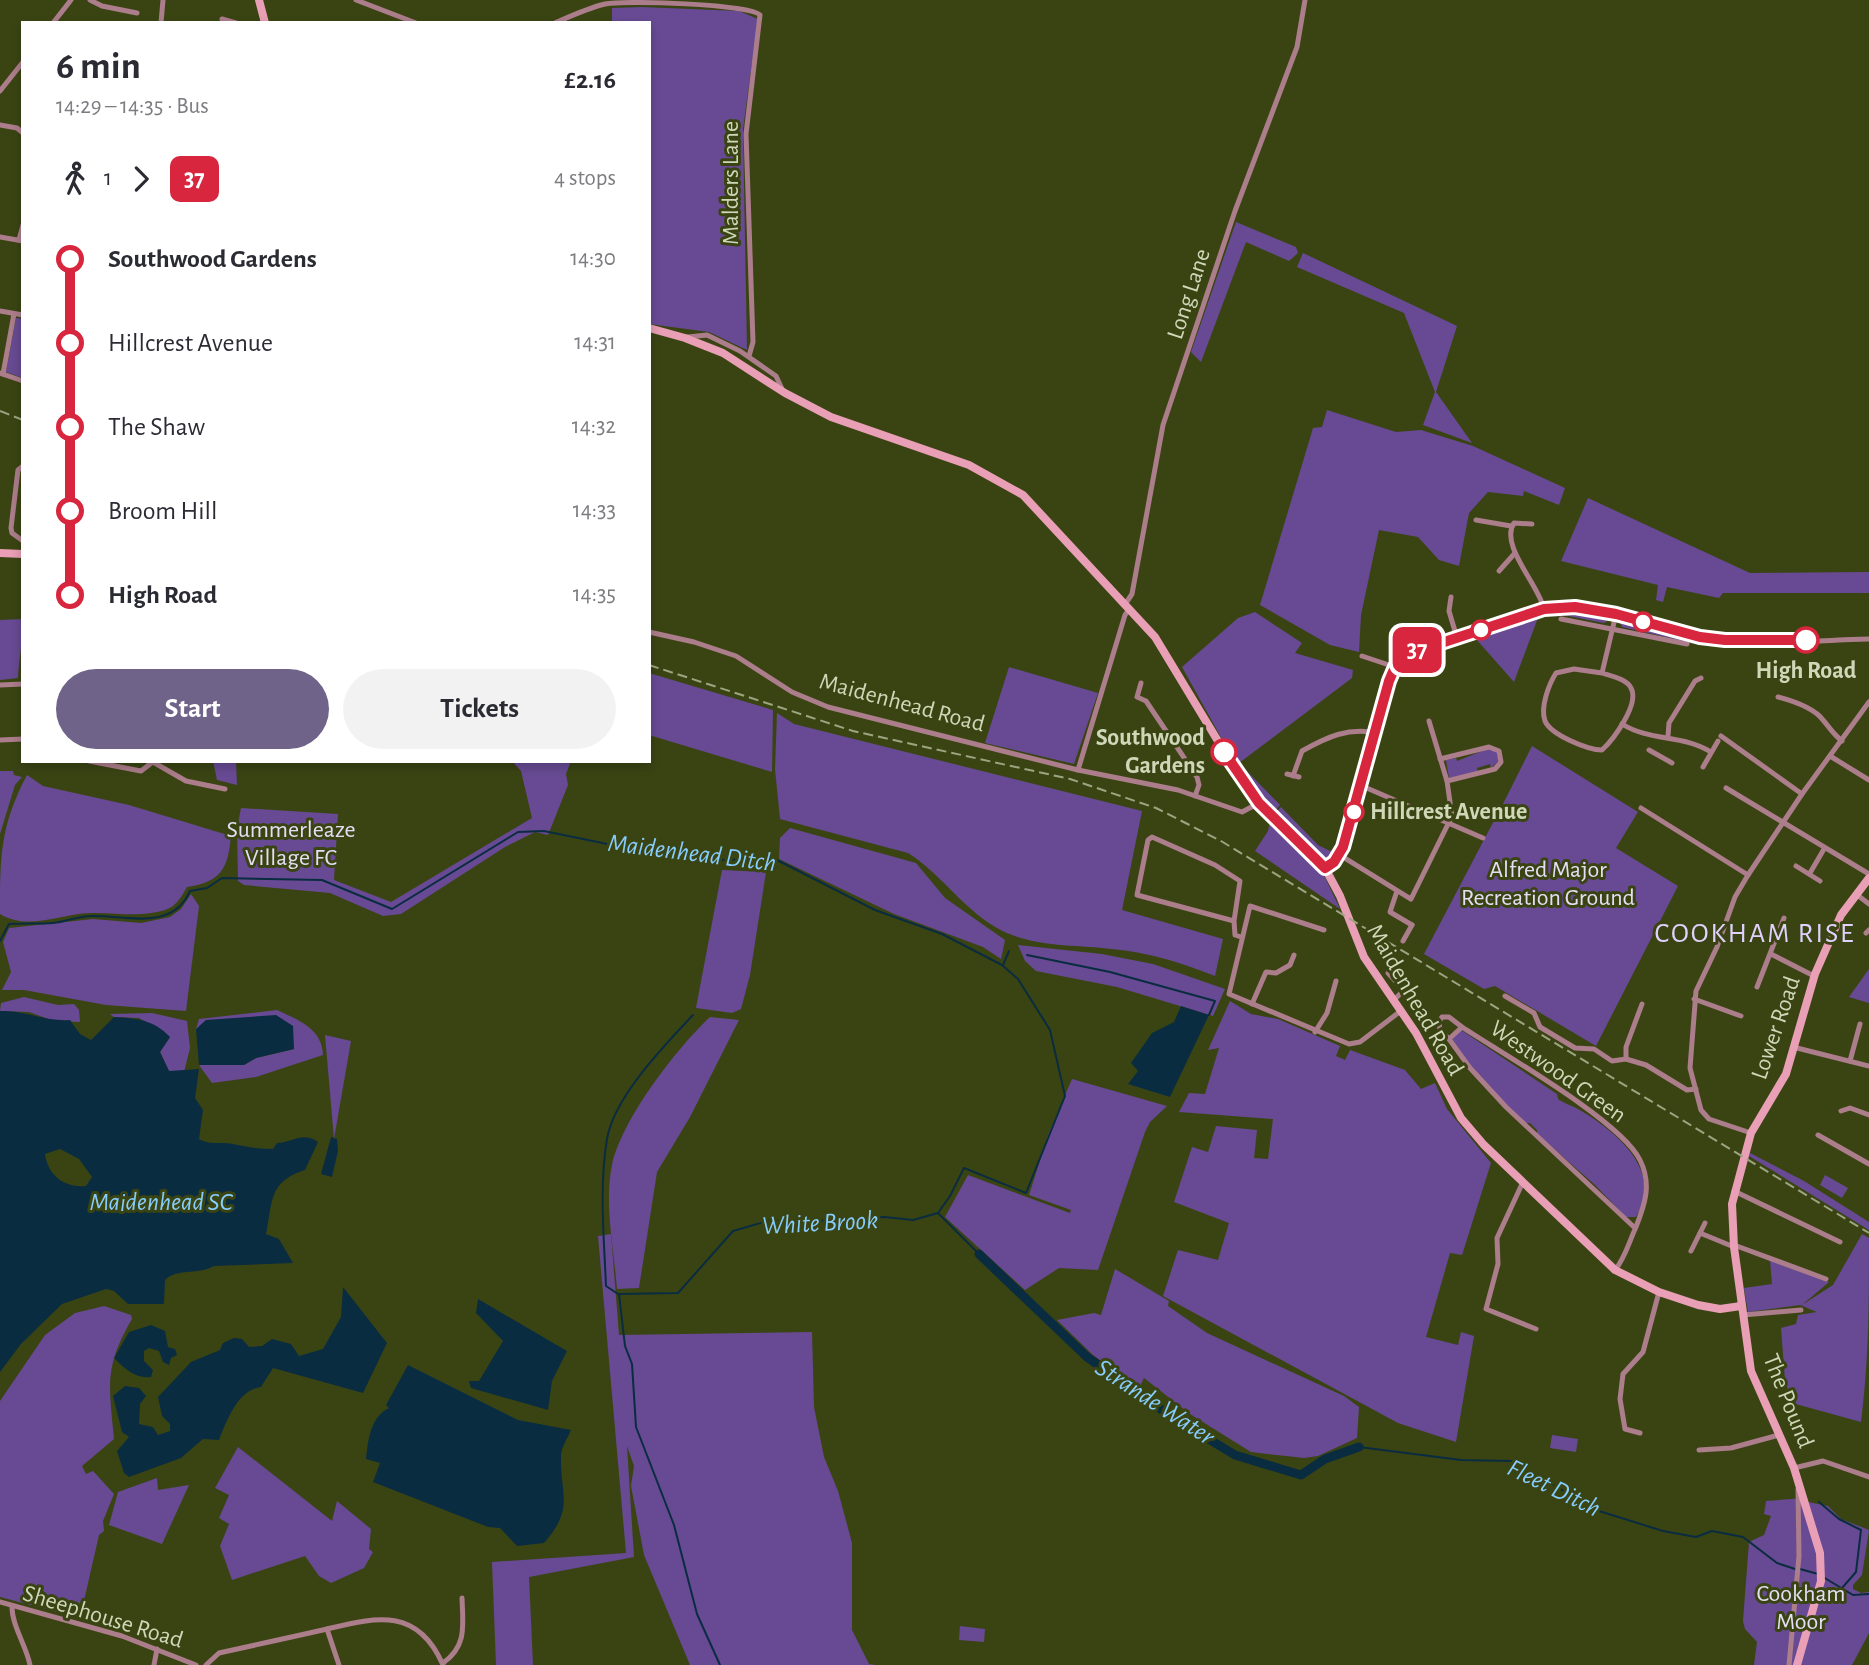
<!DOCTYPE html>
<meta charset="utf-8">
<style>
:root{--surface:#fff;--page:#f2f2f3;--text:#2b2b33;--muted:#7c7c81;--accent:#6f6389}
body{margin:0;font-family:"Alegreya Sans",sans-serif;background:var(--page);color:var(--text);height:100vh;display:flex;flex-direction:column;font-size:26px;white-space:nowrap}
*{box-sizing:border-box;margin:0}
p{font-size:23px;color:var(--muted)}
.icon{flex:none;width:38px;height:38px;fill:none;stroke:currentColor;stroke-width:2;stroke-linecap:round;stroke-linejoin:round}
.map{position:relative;flex:1;overflow:hidden}
.drawer{position:absolute;left:21px;top:21px;width:630px;height:742px;display:flex;flex-direction:column;background:var(--surface);border-radius:0px;box-shadow:0 4px 10px #0003}
.drawer>*{flex:none}
.badge{padding:0 14px;border-radius:10px;font-size:24px;line-height:46px}
.map>.badge{position:absolute;translate:-50% -50%;box-shadow:0 0 0 4px #fff}
.legs{display:flex;align-items:center;gap:10px;height:77px;padding:0 35px;font-size:23px}
.legs p{margin-inline-start:auto}
.headline{display:flex;align-items:center;justify-content:space-between;height:119px;padding:0 35px}
h1{font-size:38px;font-weight:700;line-height:52px}
.cta{display:flex;gap:14px;margin-top:auto;padding:14px 35px}
.cta a{flex:1;height:80px;border-radius:42px;background:var(--accent);color:#fff;font-size:28px;font-weight:700;line-height:80px;text-align:center}
.cta a+a{background:var(--page);color:var(--text)}
ul{padding:0 35px;list-style:none}
li{display:flex;align-items:center;gap:24px;height:84px;font-size:26px}
li i{display:grid;place-items:center;width:10px;height:100%;margin:0 9px;background:currentColor}
li i::after{content:'';width:18px;height:18px;margin:-9px;border:5px solid;border-radius:50%;background:var(--surface)}
li p{margin-inline-start:auto}
li:first-child i{background:linear-gradient(#0000 50%,currentColor 0)}
li:last-child i{background:linear-gradient(currentColor 50%,#0000 0)}
.map>svg:first-child{display:block}
</style>
<div class="map">
<svg width="1869" height="1665" viewBox="0 0 1869 1665">
<rect width="100%" height="100%" fill="#3a4413"/>
<g fill="#674a93">
<path d="M642,7L739,11L758,19L743,129L747,350L709,332L649,324V23H612V8Z"/>
<path d="M1236,222L1296,247L1298,253L1289,261L1246,242L1201,362L1191,352Z"/>
<path d="M1303,253L1457,326L1436,392L1472,443L1423,425L1435,392L1404,313L1297,267Z"/>
<path d="M16,318L23,319V378L6,372Z"/>
<path d="M1327,410L1396,432L1421,430L1473,446L1565,488L1559,505L1524,491L1523,496L1488,492L1469,513L1459,566L1439,560L1418,537L1379,530L1361,615L1359,652L1330,645L1260,605L1313,428L1322,427Z"/>
<path d="M1588,498L1750,573L1869,572V593H1723L1719,598L1667,587L1663,602L1656,600L1658,585L1561,561Z"/>
<path d="M1576,610L1605,614L1607,621L1604,623L1553,613Z"/>
<path d="M1255,612L1302,643L1295,653L1353,670L1352,678L1239,763L1280,805L1273,813L1237,766L1182,667L1238,618Z"/>
<path d="M1539,615L1514,682L1476,639Z"/>
<path d="M23,619C23,640 19,658 18,678L0,680V620Z"/>
<path d="M1622,620L1686,637L1683,641L1622,627L1619,621Z"/>
<path d="M1009,667L1098,693L1074,764L985,743Z"/>
<path d="M649,673L773,710L772,772L649,735Z"/>
<path d="M777,713L794,724L1142,811L1122,910L1223,939L1215,976C1182,963 1148,952 1112,949C1080,945 1043,947 1012,935C969,919 945,876 908,853L780,819L775,769Z"/>
<path d="M1532,746L1638,812L1616,848L1678,886L1596,1046L1495,986L1484,989L1424,954L1497,815L1494,813L1498,804L1502,806Z"/>
<path d="M1490,748L1498,751L1500,760L1491,768L1490,764L1477,768L1478,772L1449,778L1446,760L1456,758L1457,761Z"/>
<path d="M213,761H236L237,785L217,780Z"/>
<path d="M512,761H571L566,774L568,785L548,835L535,832L505,847L401,914L383,916L330,893L244,885L238,881L237,829L241,808L338,814L334,880L391,902L532,818L521,771Z"/>
<path d="M0,771H13L14,775L22,777L15,785L0,834Z"/>
<path d="M27,775L43,786L129,805L231,836C228,869 221,882 187,887C181,897 177,906 165,910C140,918 116,912 90,913C61,914 27,931 0,914C0,857 0,826 27,775Z"/>
<path d="M1281,807L1318,845L1330,851L1336,849L1328,861L1322,859L1274,814Z"/>
<path d="M1270,822L1321,869L1340,909L1255,851L1268,831Z"/>
<path d="M790,828L916,863L945,898L1005,940L1001,959L983,947L894,914L779,859L780,838Z"/>
<path d="M722,870L766,872L750,975L741,1009L732,1013L696,1008Z"/>
<path d="M191,894L199,906L186,1011L106,1005L24,990H2L11,972L3,942L9,928L93,919L141,923L170,917L181,909Z"/>
<path d="M1018,945L1102,954L1153,964L1225,989L1213,1016L1117,987L1036,971L1025,961Z"/>
<path d="M1869,969V1003L1849,997Z"/>
<path d="M24,997L58,1005L74,1004L79,1010L80,1022L54,1021L29,1012L0,1011L1,1003Z"/>
<path d="M1230,1001L1251,1014L1278,1019L1340,1046L1336,1056L1345,1060L1350,1050L1405,1070L1421,1089L1435,1083L1447,1109L1491,1163L1462,1255L1450,1253L1426,1337L1458,1345L1461,1332L1474,1336L1456,1442L1398,1423L1163,1296L1178,1250L1218,1260L1229,1223L1174,1202L1192,1147L1208,1152L1216,1126L1257,1130L1254,1158L1268,1159L1273,1119L1179,1112L1189,1093L1205,1094L1219,1048L1208,1050Z"/>
<path d="M277,1010C298,1020 322,1028 323,1055L256,1077L212,1083L199,1065H244L256,1058L294,1049L196,1029L199,1019Z"/>
<path d="M152,1013L187,1021L190,1048L184,1072L169,1071L160,1052L170,1037L139,1018L114,1017L110,1014Z"/>
<path d="M710,1017L739,1020L690,1117L657,1172L639,1288L617,1289C614,1250 604,1204 612,1165C622,1119 676,1049 710,1017Z"/>
<path d="M1461,1030L1557,1094L1558,1099C1565,1104 1571,1105 1578,1109C1614,1130 1665,1170 1636,1217H1626L1594,1184L1537,1134V1130L1530,1123H1525L1477,1075L1452,1039Z"/>
<path d="M325,1035L351,1041L334,1139Z"/>
<path d="M1072,1079L1167,1106L1150,1122L1145,1132L1098,1270L1059,1268L1025,1290L945,1217L968,1175L1070,1213L1071,1210L1029,1195L1048,1135Z"/>
<path d="M1750,1153L1804,1181L1869,1222V1230L1749,1156Z"/>
<path d="M1825,1175L1848,1188L1842,1198L1820,1185Z"/>
<path d="M611,1234L619,1335L812,1332L814,1407L824,1457L838,1491L852,1543V1630L869,1664L876,1665H690L644,1555L631,1486L634,1466L627,1446L634,1557L529,1577L533,1665H496L492,1562L626,1553L598,1236Z"/>
<path d="M1862,1234L1869,1238C1869,1303 1869,1358 1861,1422L1792,1403L1785,1380L1781,1328L1796,1324L1798,1315L1817,1312L1800,1305L1748,1312L1744,1288L1772,1284L1770,1260L1829,1282L1802,1305L1833,1285Z"/>
<path d="M1115,1269L1169,1301L1168,1306L1207,1333L1344,1396L1359,1407L1357,1438L1318,1456L1304,1458L1251,1452L1190,1414L1144,1378L1139,1388L1093,1355L1057,1320L1094,1313L1101,1315Z"/>
<path d="M104,1306L131,1315L132,1319C104,1367 109,1385 114,1439L82,1466L86,1474L93,1471L114,1494L103,1521L104,1531L99,1535L80,1618L0,1597V1401L45,1335L75,1313Z"/>
<path d="M1552,1435L1578,1439L1576,1452L1550,1448Z"/>
<path d="M238,1447L332,1521L337,1501L371,1529L369,1549L373,1552L364,1568L331,1583L319,1576L305,1556L232,1580L220,1546L229,1524L219,1518L229,1495L215,1488Z"/>
<path d="M157,1478L158,1490L189,1485L162,1544L109,1525L118,1492Z"/>
<path d="M1805,1498L1808,1502L1828,1506L1841,1519L1869,1530L1862,1575L1853,1585V1589L1861,1593L1869,1592V1633L1852,1665H1754L1757,1642L1745,1629L1743,1621L1749,1542L1764,1535L1771,1516L1764,1514L1766,1501Z"/>
<path d="M960,1626L985,1629L984,1642L959,1640Z"/>
</g>
<g fill="#0a2c40" fill-rule="evenodd">
<path d="M1181,1006L1209,1015L1170,1097L1128,1084L1138,1071L1131,1063L1152,1033L1174,1022Z"/>
<path d="M0,1011C26,1010 45,1022 70,1020L80,1034L91,1040L114,1017C137,1018 154,1020 170,1037L160,1052L169,1071L199,1069L195,1098L203,1110L199,1139C212,1146 219,1141 233,1144C247,1147 258,1149 273,1149L277,1143C293,1142 303,1131 318,1142L305,1170C268,1182 273,1201 266,1234L279,1239L293,1263L214,1266C199,1275 177,1268 165,1280L164,1304H128L114,1291L106,1289L62,1304L21,1344L0,1372ZM60,1149L79,1159L92,1177L86,1186C65,1188 48,1176 45,1154Z"/>
<path d="M276,1015L293,1026L294,1049L256,1058L244,1065H199L196,1029L206,1020Z"/>
<path d="M331,1137L337,1139L338,1151L332,1177L321,1174Z"/>
<path d="M343,1287L387,1343L363,1393L273,1368L261,1387C238,1390 227,1420 219,1440L203,1439L181,1458L129,1477L124,1473L117,1451L129,1437L122,1432L113,1396L125,1386L139,1388L146,1396L140,1404L139,1424L153,1427L158,1435L170,1431V1424L162,1416L158,1397L191,1362L220,1350L223,1343L234,1338L242,1339L249,1347L262,1346L272,1339L291,1344L299,1356L323,1349L341,1317Z"/>
<path d="M478,1299L567,1351L552,1381L548,1410L471,1388L469,1381H479L503,1341L476,1313Z"/>
<path d="M151,1325L165,1331L168,1347L175,1349L177,1355L171,1358L169,1365L163,1362L159,1351L149,1348L144,1351V1361L153,1370L151,1377C136,1379 125,1369 114,1358L129,1332Z"/>
<path d="M408,1365L518,1420L571,1430C568,1438 561,1447 561,1456C560,1495 575,1508 544,1543L517,1546L500,1528L488,1527L373,1482L380,1463L366,1459C368,1441 370,1417 389,1408L386,1405Z"/>
</g>
<g fill="none" stroke-linecap="round" stroke-linejoin="round">
<g stroke="#0a2c40" stroke-width="2">
<path d="M0,941L9,924C24,923 39,924 53,923C66,922 78,916 91,916C126,915 172,932 190,891L207,888L222,878L322,880L392,909L518,832L544,831L656,854L713,860L775,859L875,910L942,934L1002,965L1018,979L1050,1030L1065,1096L1026,1193L964,1168L950,1196L938,1213L913,1220L885,1217L797,1222L771,1220L733,1231L678,1293L619,1294L625,1346L632,1364L636,1427L674,1525L697,1614L720,1665"/>
<path d="M1027,955L1110,972L1215,1001L1209,1015"/>
<path d="M1003,965L1009,951"/>
<path d="M938,1213L979,1254"/>
<path d="M618,1294L606,1286C604,1238 599,1187 607,1139C614,1097 664,1046 693,1015"/>
<path d="M1359,1447L1461,1460L1511,1461L1599,1511L1663,1531L1696,1537L1712,1531L1743,1537L1777,1563L1795,1569"/>
<path d="M1819,1502L1839,1519L1861,1530L1856,1572L1842,1588"/>
<path d="M1800,1569L1818,1574"/>
<path d="M1823,1577L1853,1595L1869,1594"/>
</g>
<path stroke="#0a2c40" stroke-width="9" d="M979,1254L1087,1357L1172,1417L1235,1455L1301,1475L1325,1459L1359,1447"/>
<g stroke="#ac7d8b" stroke-width="5">
<path d="M90,0L102,6L137,13"/>
<path d="M356,0L416,23"/>
<path d="M222,19L236,23"/>
<path d="M53,23L71,0"/>
<path d="M161,23L163,0"/>
<path d="M555,23C571,16 588,8 605,4C624,0 750,4 760,15L746,134L753,342L749,356"/>
<path d="M0,91L23,62"/>
<path d="M0,125L17,128L23,133"/>
<path d="M0,237L23,241"/>
<path d="M19,240L23,225"/>
<path d="M0,311L23,315"/>
<path d="M688,337L707,335L740,351L776,376L783,391"/>
<path d="M0,373L23,381"/>
<path d="M3,374L14,314"/>
<path d="M23,466L18,470L11,528L12,533L23,541"/>
<path d="M1476,520L1511,526"/>
<path d="M1532,524L1514,523C1499,545 1539,585 1544,609"/>
<path d="M1499,571L1515,553"/>
<path d="M1451,597L1449,611L1457,638"/>
<path d="M1126,603L1132,594L1163,425L1235,211L1297,47L1305,0"/>
<path d="M1561,619L1687,644"/>
<path d="M649,632L694,642L736,656L792,692L828,707L1078,770L1178,790L1242,812L1259,803"/>
<path d="M1362,656L1395,667"/>
<path d="M1602,673L1574,669L1556,673C1549,684 1540,707 1545,721C1551,735 1588,750 1602,750C1613,740 1640,704 1631,688C1627,679 1611,676 1602,673L1616,614"/>
<path d="M1141,683L1137,697L1146,701L1197,777L1199,785L1195,796"/>
<path d="M0,685L23,684"/>
<path d="M1778,697C1793,701 1814,708 1823,720C1830,728 1833,734 1842,741"/>
<path d="M1622,724C1651,742 1682,734 1711,752"/>
<path d="M1668,736L1669,723L1695,681L1701,678"/>
<path d="M1721,736L1802,794"/>
<path d="M0,740L23,739"/>
<path d="M1649,750L1672,763"/>
<path d="M1830,756L1869,780"/>
<path d="M1440,759L1489,747L1499,751L1501,762L1495,769L1447,781"/>
<path d="M89,761L141,771L154,761"/>
<path d="M153,762L186,781L225,789"/>
<path d="M1703,767L1718,741"/>
<path d="M1078,770L1125,615L1130,608"/>
<path d="M1287,774L1299,777"/>
<path d="M1293,776L1302,751C1327,737 1348,727 1377,733"/>
<path d="M1362,786L1483,838"/>
<path d="M1726,788L1869,874"/>
<path d="M1641,808L1748,875"/>
<path d="M1340,855L1411,899L1452,816L1447,781L1429,721"/>
<path d="M1796,866L1820,881"/>
<path d="M1325,868L1334,862L1343,847L1389,681L1402,660L1414,652C1456,637 1531,606 1573,607C1615,607 1657,629 1698,637C1752,648 1814,640 1869,639"/>
<path d="M1810,873L1824,849"/>
<path d="M1397,891L1390,912L1412,925"/>
<path d="M1856,894L1869,904"/>
<path d="M1234,921L1137,895L1148,840L1152,837L1215,865L1240,881L1234,921L1235,935L1241,937"/>
<path d="M1324,930L1250,906L1229,994L1349,1044L1360,1042L1402,1010"/>
<path d="M1866,933L1869,930"/>
<path d="M1403,941L1412,925"/>
<path d="M1771,954L1814,976"/>
<path d="M1388,973L1402,988L1401,993L1395,999"/>
<path d="M1757,987L1784,918"/>
<path d="M1505,996L1534,1013L1540,1027L1575,1048L1594,1049L1612,1061L1626,1059L1646,1065L1687,1090L1696,1089"/>
<path d="M1694,999L1741,1016"/>
<path d="M1252,1004L1266,972L1276,973L1290,965L1294,955"/>
<path d="M1315,1032L1327,1013L1336,981"/>
<path d="M1449,1039L1440,1030L1439,1022L1442,1017H1449L1462,1027"/>
<path d="M1793,1047L1869,1066"/>
<path d="M1626,1059V1047L1642,1004"/>
<path d="M1850,1061L1860,1024"/>
<path d="M1841,1111L1850,1108L1869,1115"/>
<path d="M1751,1133L1709,1119L1701,1110L1690,1068L1696,991L1717,947L1735,897L1748,875L1802,794L1869,702"/>
<path d="M1818,1135L1869,1164"/>
<path d="M1522,1184L1497,1238L1498,1264L1486,1309L1536,1329"/>
<path d="M1734,1191L1840,1242"/>
<path d="M1700,1233L1705,1223"/>
<path d="M1734,1245L1826,1279"/>
<path d="M1691,1251L1700,1233L1734,1247"/>
<path d="M1615,1270C1625,1258 1629,1242 1636,1227C1645,1204 1652,1184 1640,1160C1621,1121 1503,1054 1462,1027L1449,1039L1470,1068L1506,1107L1635,1228"/>
<path d="M1743,1315L1801,1310"/>
<path d="M1640,1433L1625,1429L1620,1399L1623,1374L1643,1352L1659,1292"/>
<path d="M1699,1450L1731,1448L1779,1435"/>
<path d="M1794,1468L1823,1461L1869,1477"/>
<path d="M0,1602L122,1636L196,1665"/>
<path d="M12,1607C12,1626 26,1645 30,1665"/>
<path d="M327,1629L339,1665"/>
<path d="M443,1663C467,1646 463,1626 462,1598"/>
<path d="M154,1665L157,1649"/>
<path d="M206,1665L219,1653C251,1646 282,1639 314,1632C368,1620 415,1601 443,1665"/>
<path d="M1789,1665L1799,1556L1798,1489"/>
</g>
<g stroke="#e99fb5" stroke-width="8">
<path d="M259,0L265,23"/>
<path d="M649,328L685,338L723,353L785,393L831,417L969,465L1023,495L1155,637L1247,789L1325,868L1340,896L1364,957L1416,1033L1461,1118L1484,1145L1615,1270L1659,1292L1698,1305L1720,1309L1741,1306"/>
<path d="M0,553L23,554"/>
<path d="M1797,1665L1821,1581L1820,1553L1794,1468L1751,1371L1734,1247L1732,1204L1751,1133L1786,1074L1815,974L1841,915L1869,878"/>
</g>
<g stroke="#9ca580" stroke-width="2" stroke-dasharray="10 5" stroke-linecap="butt">
<path d="M0,411L23,420"/>
<path d="M649,665L853,731L1070,779L1156,808L1221,841L1869,1233"/>
</g>
</g>
<g fill="none" stroke-linecap="round" stroke-linejoin="round">
<defs>
<path id="line-1" d="M1224,752L1259,803L1325,868L1334,862L1343,847L1389,681L1395,667L1414,652L1544,609L1575,607L1616,614L1700,637L1725,640H1806"/>
</defs>
<use href="#line-1" stroke="#fff" stroke-width="16"/>
<use href="#line-1" stroke="#d7263d" stroke-width="10"/>
</g>
<g fill="#fff" stroke="#d7263d" stroke-width="3.5">
<circle cx="1643" cy="622" r="9"/>
<circle cx="1481" cy="630" r="9"/>
<circle cx="1806" cy="640" r="12"/>
<circle cx="1224" cy="752" r="12"/>
<circle cx="1354" cy="812" r="9"/>
</g>
<g text-anchor="middle" dominant-baseline="central" stroke-width="6" stroke-linejoin="round" paint-order="stroke">
<g font-size="24" fill="#ced7b7" stroke="#3a4413">
<text transform="translate(731 183) rotate(-90)">Malders Lane</text>
<text transform="translate(1189 294) rotate(-72)">Long Lane</text>
<text transform="translate(902 703) rotate(15)">Maidenhead Road</text>
<text transform="translate(1415 1000) rotate(60)">Maidenhead Road</text>
<text transform="translate(1776 1028) rotate(-71)">Lower Road</text>
<text transform="translate(1558 1072) rotate(35)">Westwood Green</text>
<text transform="translate(1788 1401) rotate(68)">The Pound</text>
<text transform="translate(103 1617) rotate(17)">Sheephouse Road</text>
</g>
<g font-size="24" font-weight="bold" fill="#ced7b7" stroke="#3a4413">
<text x="1806" y="671">High Road</text>
<text x="1205" y="738" text-anchor="end">Southwood<tspan x="1205" dy="28">Gardens</tspan></text>
<text x="1370" y="812" text-anchor="start">Hillcrest Avenue</text>
</g>
<g font-size="24" fill="#e5def5" stroke="#3a4413">
<text x="291" y="830">Summerleaze<tspan x="291" dy="28">Village FC</tspan></text>
<text x="1548" y="870">Alfred Major<tspan x="1548" dy="28">Recreation Ground</tspan></text>
<text x="1801" y="1594">Cookham<tspan x="1801" dy="28">Moor</tspan></text>
</g>
<g font-size="26" font-style="italic" fill="#86ccfd" stroke="#3a4413">
<text transform="translate(692 853) rotate(7)">Maidenhead Ditch</text>
<text x="161" y="1202">Maidenhead SC</text>
<text transform="translate(820 1223) rotate(-3)">White Brook</text>
<text transform="translate(1155 1402) rotate(33)">Strande Water</text>
<text transform="translate(1554 1488) rotate(26)">Fleet Ditch</text>
</g>
<g font-size="28" letter-spacing="2" fill="#e0d2fd" stroke="#3a4413">
<text x="1755" y="934">COOKHAM RISE</text>
</g>
</g>
</svg>
<b class="badge" style="left:1417px;top:650px;background:#d7263d;color:#fff">37</b>
<section class="drawer">
<div class="headline"><div><h1>6 min</h1><p>14:29 – 14:35 · Bus</p></div><b>£2.16</b></div>
<div class="legs"><svg class="icon" aria-label="walk" viewBox="0 0 24 24"><circle cx="13" cy="4" r="2"/><path d="M13 8l-2 6 4 7M11 14l-3 7M7 12l3-4h3l4 4"/></svg>1<svg class="icon" aria-label="forward" viewBox="0 0 24 24"><path d="M9 5l7 7-7 7"/></svg><b class="badge" style="background:#d7263d;color:#fff">37</b><p>4 stops</p></div>
<ul>
<li><i style="color:#d7263d"></i><b>Southwood Gardens</b><p>14:30</p></li>
<li><i style="color:#d7263d"></i><span>Hillcrest Avenue</span><p>14:31</p></li>
<li><i style="color:#d7263d"></i><span>The Shaw</span><p>14:32</p></li>
<li><i style="color:#d7263d"></i><span>Broom Hill</span><p>14:33</p></li>
<li><i style="color:#d7263d"></i><b>High Road</b><p>14:35</p></li>
</ul>
<div class="cta"><a>Start</a><a>Tickets</a></div>
</section>
</div>
